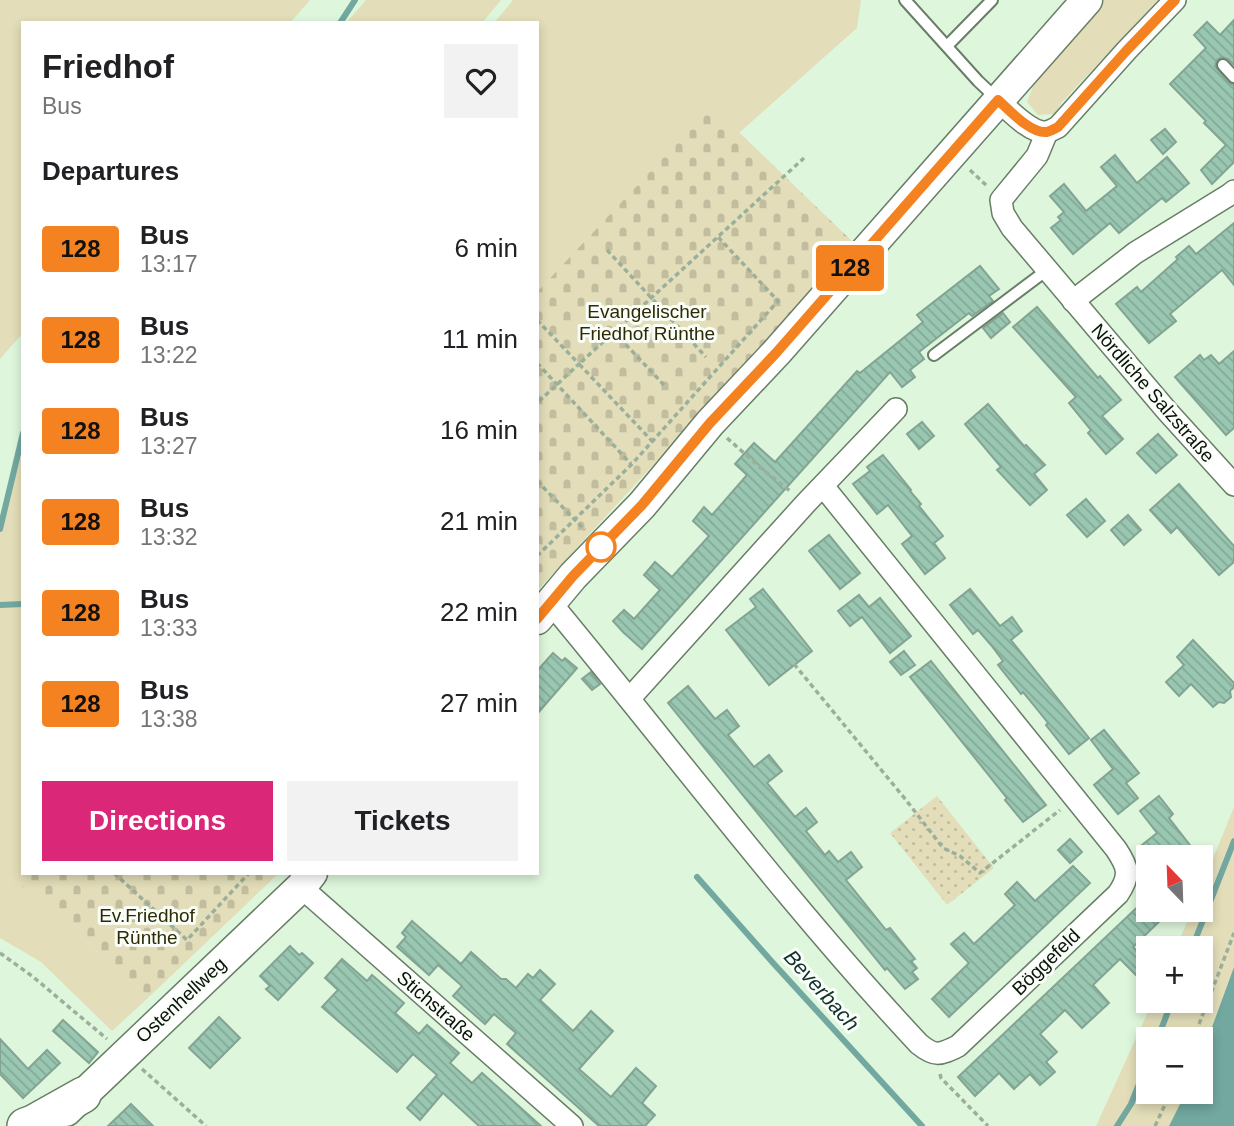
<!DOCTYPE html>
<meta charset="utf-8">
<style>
:root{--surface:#fff;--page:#f2f2f2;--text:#202124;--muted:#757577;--accent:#db2777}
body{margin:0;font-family:Helvetica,sans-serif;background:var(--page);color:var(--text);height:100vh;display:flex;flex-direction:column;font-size:26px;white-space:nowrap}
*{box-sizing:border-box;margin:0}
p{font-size:23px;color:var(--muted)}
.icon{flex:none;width:38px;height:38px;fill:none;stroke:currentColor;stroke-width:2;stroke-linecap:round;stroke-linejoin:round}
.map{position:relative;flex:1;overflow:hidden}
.sheet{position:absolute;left:21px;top:21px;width:518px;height:854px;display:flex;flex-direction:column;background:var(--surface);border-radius:0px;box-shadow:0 4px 10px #0003}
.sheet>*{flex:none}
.badge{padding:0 14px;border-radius:5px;font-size:24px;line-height:46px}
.needle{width:46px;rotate:337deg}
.fabs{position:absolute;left:1136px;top:845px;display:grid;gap:14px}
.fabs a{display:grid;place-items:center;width:77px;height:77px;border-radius:0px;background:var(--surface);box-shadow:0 4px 10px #0003;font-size:35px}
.map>.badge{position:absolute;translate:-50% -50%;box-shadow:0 0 0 4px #fff}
h2{padding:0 21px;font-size:26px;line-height:63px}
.round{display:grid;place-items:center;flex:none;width:74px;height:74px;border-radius:0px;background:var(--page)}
.headline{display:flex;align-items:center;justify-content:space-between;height:119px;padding:0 21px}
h1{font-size:33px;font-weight:700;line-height:52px}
.primary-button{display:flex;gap:14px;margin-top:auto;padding:14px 21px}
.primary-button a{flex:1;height:80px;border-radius:0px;background:var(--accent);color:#fff;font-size:28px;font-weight:700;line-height:80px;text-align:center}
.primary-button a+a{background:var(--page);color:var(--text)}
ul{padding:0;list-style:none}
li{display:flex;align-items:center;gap:21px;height:91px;padding:0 21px}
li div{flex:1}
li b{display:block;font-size:26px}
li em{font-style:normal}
li .badge{min-width:77px;font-weight:700;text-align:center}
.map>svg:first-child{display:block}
</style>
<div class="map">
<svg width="1234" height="1126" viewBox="0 0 1234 1126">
<defs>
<pattern id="cemetery-stones" width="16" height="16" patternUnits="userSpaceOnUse" patternTransform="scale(1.75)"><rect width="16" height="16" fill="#e3deb9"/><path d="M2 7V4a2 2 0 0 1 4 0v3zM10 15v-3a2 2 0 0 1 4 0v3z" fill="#c1bd9e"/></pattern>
<pattern id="park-dots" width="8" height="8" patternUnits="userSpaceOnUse" patternTransform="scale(1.75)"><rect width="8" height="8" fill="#e3deb9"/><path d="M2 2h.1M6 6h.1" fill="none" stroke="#c1bd9e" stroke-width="1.8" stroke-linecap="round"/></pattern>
<pattern id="building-back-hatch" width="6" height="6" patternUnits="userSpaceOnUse" patternTransform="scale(1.75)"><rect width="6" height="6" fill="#99c7b1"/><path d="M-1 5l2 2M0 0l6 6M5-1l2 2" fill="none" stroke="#82aa97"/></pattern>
</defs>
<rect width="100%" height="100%" fill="#def7dc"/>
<g fill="#e3deb9">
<path d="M0,0H310L290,23H23V333L0,359Z"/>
<path d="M366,0H501L482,23H346Z"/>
<path d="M513,0H861L857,28L739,133L712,107L537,292V23H494Z"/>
<path d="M1104,0H1158L1062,102L1055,114L1038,115L1027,102L1038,74Z"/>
<path d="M23,452V873H31L21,885L149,997L112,1031L41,962L0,938V517Z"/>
<path d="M1234,807V967L1201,1057L1200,1040H1148V1092H1186L1169,1126H1096L1153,1001H1200V948H1176L1192,910H1200L1201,888Z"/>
</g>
<g fill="url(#cemetery-stones)">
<path d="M712,106L856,245L537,591V292Z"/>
<path d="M31,873H279L149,997L21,885Z"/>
</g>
<path fill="url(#park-dots)" d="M937,796L994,868L947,905L890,833Z"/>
<path fill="#72a8a0" d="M1234,967V1126H1169L1186,1092H1200L1201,1057Z"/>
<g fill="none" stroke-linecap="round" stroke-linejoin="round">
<g stroke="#72a8a0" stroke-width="6">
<path d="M340,23L355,0"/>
<path d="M0,529L23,433"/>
<path d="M0,605L23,604"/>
<path d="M697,877L774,964L922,1126"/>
<path d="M1192,948L1234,841"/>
<path d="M1157,1040L1172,1001"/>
<path d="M1117,1126L1131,1104L1148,1062"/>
</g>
</g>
<g fill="url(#building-back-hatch)" stroke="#83a494" stroke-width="2">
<path d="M1234,20V65L1228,59L1222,57L1217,60L1215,66L1228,82L1234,85V162L1212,184L1201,170L1226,145L1204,123L1206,121L1170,84L1206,48L1194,35L1207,22L1220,35Z"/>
<path d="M1165,129L1176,142L1163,154L1151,140Z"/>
<path d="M1115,155L1137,183L1167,157L1189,183L1166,202L1162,198L1119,233L1110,223L1073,254L1051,228L1061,220L1058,217L1064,212L1050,196L1064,184L1086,211L1117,186L1101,167Z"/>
<path d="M1234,223V285L1222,270L1170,314L1176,321L1149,343L1116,304L1137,287L1141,292L1178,259L1176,257L1189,246L1196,254Z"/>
<path d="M980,266L999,289L989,296L993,301L972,316L969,313L919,352L924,359L910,370L915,377L902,387L890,372L642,649L623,632L613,621L624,610L634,619L660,590L644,575L655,562L672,577L709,536L693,521L704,507L712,515L747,475L735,464L754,443L775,462L857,371L860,373L923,322L917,315Z"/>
<path d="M1037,307L1098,378L1100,376L1121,400L1102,416L1123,439L1106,454L1088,433L1091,430L1069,403L1076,397L1013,327Z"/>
<path d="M1003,313L1010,322L991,338L983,328Z"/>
<path d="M1234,351V428L1226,435L1175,377L1200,355L1204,360L1211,355L1219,364Z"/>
<path d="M988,404L1024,446L1026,445L1045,465L1034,474L1047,490L1030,505L997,470L1001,467L965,424Z"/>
<path d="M922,422L934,436L919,449L907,434Z"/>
<path d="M1158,434L1177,455L1156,473L1137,453Z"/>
<path d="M883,455L911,490L910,491L921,504L919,506L943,536L934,543L945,558L925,574L902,544L912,536L888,505L877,514L853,484L870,471L867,467Z"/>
<path d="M1179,484L1234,546V562L1219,575L1177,527L1171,533L1150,510Z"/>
<path d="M1086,499L1105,521L1087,537L1067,515Z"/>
<path d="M1128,515L1141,530L1124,545L1111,530Z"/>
<path d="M829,535L860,573L840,589L809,551Z"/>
<path d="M763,589L812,651L769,685L726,630L756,607L750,599Z"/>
<path d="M970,589L1000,626L1012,617L1022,631L1011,640L1089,738L1069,754L1046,725L1048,723L1036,708L1023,692L1021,694L998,665L1003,661L991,645L978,630L973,634L950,605Z"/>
<path d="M859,595L869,607L880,598L911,636L890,653L862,617L850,626L838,611Z"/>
<path d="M1193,640L1234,683V687L1230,691L1231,697L1224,703L1219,702L1213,707L1191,684L1179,696L1166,682L1184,665L1177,657Z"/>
<path d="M904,651L915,665L901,675L890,662Z"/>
<path d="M553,653L562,661L565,658L577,668L537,714V671Z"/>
<path d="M931,661L1046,805L1023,822L1005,800L1007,798L910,677Z"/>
<path d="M591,672L600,684L592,690L582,679Z"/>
<path d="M688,686L715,719L727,710L739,726L728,735L754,767L769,755L782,771L767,783L795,817L806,808L817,822L806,831L825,855L829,851L838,862L851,852L862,867L846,880L886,930L890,928L915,959L911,961L917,968L912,972L918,979L905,989L887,968L885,970L668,703Z"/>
<path d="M1104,730L1139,773L1126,783L1138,798L1118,814L1094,785L1113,769L1091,740Z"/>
<path d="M1159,796L1173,814L1169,818L1193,849L1181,858H1152L1142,845L1157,833L1140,811Z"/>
<path d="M1070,839L1082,852L1070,863L1058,850Z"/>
<path d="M1073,866L1090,883L949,1017L932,999L969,963L951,944L964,933L974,944L1015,905L1005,894L1017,882L1035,901Z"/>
<path d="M1148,897V910H1171L1133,947L1148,963V966L1137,976L1120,959L1093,985L1109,1003L1082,1028L1065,1010L1040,1034L1057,1052L1046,1062L1055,1072L1040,1085L1030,1074L1014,1089L999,1073L975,1096L958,1077Z"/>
<path d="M412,921L461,964L471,952L501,979H506L516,988L528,974L533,978L540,970L555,984L540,1000L573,1031L591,1011L613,1031L579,1069L611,1097L636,1068L656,1086L642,1103L655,1115L645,1126H599L507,1044L516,1033L494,1014L485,1024L453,996L462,986L438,965L429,975L397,947L406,937L402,933Z"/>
<path d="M290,946L299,955L302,953L313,963L278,1000L266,989L270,986L260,976Z"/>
<path d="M342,959L367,981L372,975L404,1003L395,1013L419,1034L427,1025L459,1053L450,1063L472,1083L482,1073L541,1126H479L443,1093L420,1120L407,1108L437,1075L413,1054L397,1072L322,1007L338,990L325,978Z"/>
<path d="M219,1017L240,1038L210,1068L189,1048Z"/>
<path d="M63,1020L98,1052L89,1063L53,1031Z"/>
<path d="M0,1039L28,1069L47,1050L60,1063L23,1098L0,1074Z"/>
<path d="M131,1104L153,1126H108Z"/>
</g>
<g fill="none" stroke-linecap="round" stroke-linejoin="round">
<defs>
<g id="lane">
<path d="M905,0L978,81L996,98"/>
<path d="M947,46L992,0"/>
<path d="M1223,65L1234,77"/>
<path d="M934,355L1047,270"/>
</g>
<g id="street">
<path d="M998,100C1009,110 1031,134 1047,132C1051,131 1054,129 1058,127L1127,50L1175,0"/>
<path d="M1047,132L1037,156L1001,200L1003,213L1012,228L1167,411L1234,485"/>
<path d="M1073,301L1135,253L1229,195L1234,191"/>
<path d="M550,602C672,749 788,904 919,1044C935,1057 940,1055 958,1046L1118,894C1131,875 1128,867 1116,849L823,486"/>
<path d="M630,698L806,503L896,409"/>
<path d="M301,887L572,1126"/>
</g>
<g id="secondary">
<path d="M537,619L573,576L642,505L710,423L776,353L1087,0"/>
<path d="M66,1111L301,887L312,873"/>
</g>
<path id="primary" d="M25,1126L33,1123L83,1095"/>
</defs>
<use href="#lane" stroke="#687e66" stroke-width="14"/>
<use href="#street" stroke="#687e66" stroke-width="24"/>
<use href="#secondary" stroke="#687e66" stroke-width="33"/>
<use href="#primary" stroke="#687e66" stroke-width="38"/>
<g stroke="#9caf9a" stroke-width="3.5" stroke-dasharray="5 3.5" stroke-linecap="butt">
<path d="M970,170L987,186"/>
<path d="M607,250L706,357"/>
<path d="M537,320L579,364L537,403"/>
<path d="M614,332L664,385"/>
<path d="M537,363L631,464"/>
<path d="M727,438L762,469L790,491"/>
<path d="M653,442L579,364L804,158"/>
<path d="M537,481L585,530"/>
<path d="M537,556L632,464L778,301L718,237"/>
<path d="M794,664L906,800L943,848L960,856L980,873L1060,810"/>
<path d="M114,873L187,940L249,873"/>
<path d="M0,953L32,976L107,1039"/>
<path d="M1193,1040L1234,933"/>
<path d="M142,1069L206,1126"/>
<path d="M940,1074L941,1078L988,1126"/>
<path d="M1155,1126L1171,1092"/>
</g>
<use href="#lane" stroke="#fff" stroke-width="10"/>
<use href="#street" stroke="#fff" stroke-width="21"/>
<use href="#secondary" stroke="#fff" stroke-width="30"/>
<use href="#primary" stroke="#fff" stroke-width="35"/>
</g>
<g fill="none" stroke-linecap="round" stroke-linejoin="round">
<defs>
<path id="line" d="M537,619L573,576L642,505L710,423L776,353L998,100C1009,110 1031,134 1047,132C1051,131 1054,129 1058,127L1127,50L1175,0"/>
</defs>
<use href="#line" stroke="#fff" stroke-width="16"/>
<use href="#line" stroke="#f58220" stroke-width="10"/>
</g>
<circle fill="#fff" stroke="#f58220" stroke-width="3.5" cx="601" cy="547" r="14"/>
<g text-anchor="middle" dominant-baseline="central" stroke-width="6" stroke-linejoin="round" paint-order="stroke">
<g font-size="19" fill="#2f2a06" stroke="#f9fef8">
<text x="647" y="311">Evangelischer<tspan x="647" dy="22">Friedhof Rünthe</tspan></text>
<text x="147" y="915">Ev.Friedhof<tspan x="147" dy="22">Rünthe</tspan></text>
</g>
<g font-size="19" fill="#091108" stroke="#f9fef8">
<text transform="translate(1153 393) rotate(49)">Nördliche Salzstraße</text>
<text transform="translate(1046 962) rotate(-44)">Böggefeld</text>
<text transform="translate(181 1000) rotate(-43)">Ostenhellweg</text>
<text transform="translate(436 1006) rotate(41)">Stichstraße</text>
</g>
<g font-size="21" font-style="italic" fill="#132f2c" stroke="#f9fef8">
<text transform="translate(822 990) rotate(48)">Beverbach</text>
</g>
</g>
</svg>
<div class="fabs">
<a><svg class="needle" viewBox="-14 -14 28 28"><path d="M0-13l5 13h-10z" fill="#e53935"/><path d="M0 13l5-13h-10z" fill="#757577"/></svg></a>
<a>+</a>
<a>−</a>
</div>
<b class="badge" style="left:850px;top:268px;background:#f58220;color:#111">128</b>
<section class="sheet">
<div class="headline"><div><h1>Friedhof</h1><p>Bus</p></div><a class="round"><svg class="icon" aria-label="heart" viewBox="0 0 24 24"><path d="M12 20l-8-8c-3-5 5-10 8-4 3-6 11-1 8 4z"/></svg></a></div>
<h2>Departures</h2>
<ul>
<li><span class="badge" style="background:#f58220;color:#111">128</span><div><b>Bus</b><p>13:17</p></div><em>6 min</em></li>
<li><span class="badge" style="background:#f58220;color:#111">128</span><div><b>Bus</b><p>13:22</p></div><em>11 min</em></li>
<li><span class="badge" style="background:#f58220;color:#111">128</span><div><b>Bus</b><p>13:27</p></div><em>16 min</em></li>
<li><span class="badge" style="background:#f58220;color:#111">128</span><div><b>Bus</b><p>13:32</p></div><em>21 min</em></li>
<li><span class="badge" style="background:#f58220;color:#111">128</span><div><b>Bus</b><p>13:33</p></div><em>22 min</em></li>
<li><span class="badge" style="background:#f58220;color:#111">128</span><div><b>Bus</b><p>13:38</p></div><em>27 min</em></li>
</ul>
<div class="primary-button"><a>Directions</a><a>Tickets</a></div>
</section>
</div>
